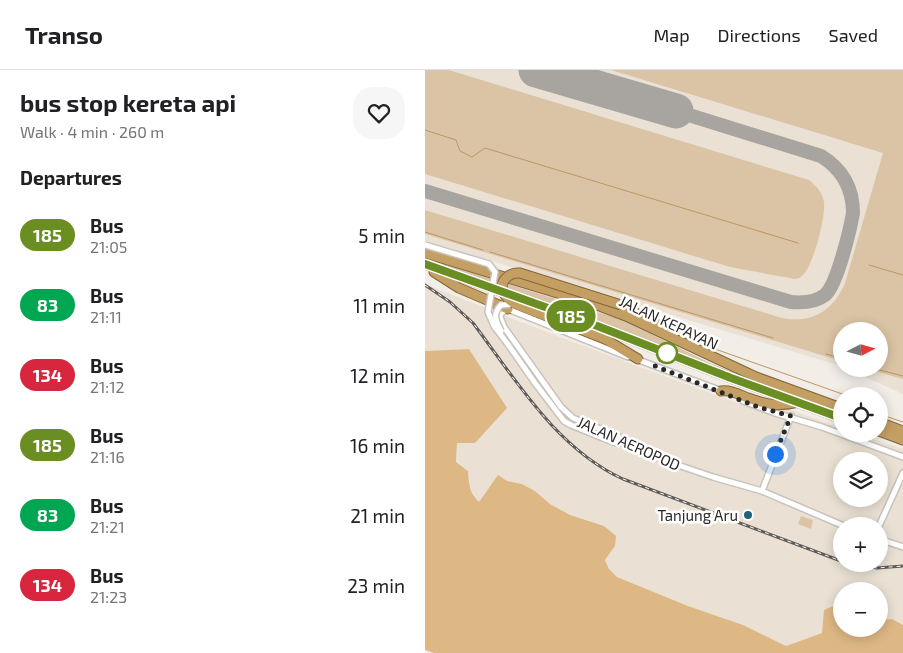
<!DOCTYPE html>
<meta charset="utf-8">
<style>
:root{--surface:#fff;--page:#f6f6f6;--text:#202124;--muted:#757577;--line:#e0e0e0}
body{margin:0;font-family:"Exo 2",sans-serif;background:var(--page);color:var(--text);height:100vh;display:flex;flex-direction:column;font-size:19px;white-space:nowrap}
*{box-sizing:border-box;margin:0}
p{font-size:16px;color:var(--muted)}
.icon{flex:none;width:28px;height:28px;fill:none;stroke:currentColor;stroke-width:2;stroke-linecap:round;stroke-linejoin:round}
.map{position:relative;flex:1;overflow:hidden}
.side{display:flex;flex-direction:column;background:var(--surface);width:425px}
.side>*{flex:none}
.badge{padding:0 10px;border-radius:16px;font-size:18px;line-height:32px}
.needle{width:32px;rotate:84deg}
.controls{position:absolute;left:408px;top:252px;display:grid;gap:10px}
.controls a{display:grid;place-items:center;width:55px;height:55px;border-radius:50%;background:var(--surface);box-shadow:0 2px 12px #0003;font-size:25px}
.you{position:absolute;width:25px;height:25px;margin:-12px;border:4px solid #fff;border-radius:50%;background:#1a73e8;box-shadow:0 0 0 8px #1a73e833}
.map>.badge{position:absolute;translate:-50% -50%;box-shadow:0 0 0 2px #fff}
h2{padding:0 20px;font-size:19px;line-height:45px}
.round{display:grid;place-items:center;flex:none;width:52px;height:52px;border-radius:20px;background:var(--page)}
.summary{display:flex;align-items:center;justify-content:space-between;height:85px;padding:0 20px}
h1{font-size:24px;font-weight:700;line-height:38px}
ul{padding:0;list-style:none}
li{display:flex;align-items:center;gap:15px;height:70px;padding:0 20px}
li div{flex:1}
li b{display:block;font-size:19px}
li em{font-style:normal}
li .badge{min-width:55px;font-weight:700;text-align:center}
header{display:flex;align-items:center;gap:30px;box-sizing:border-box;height:70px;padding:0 25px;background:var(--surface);border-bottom:1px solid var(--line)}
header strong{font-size:24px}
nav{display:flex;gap:28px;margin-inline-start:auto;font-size:18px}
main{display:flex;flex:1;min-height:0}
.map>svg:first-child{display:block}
</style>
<header>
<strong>Transo</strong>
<nav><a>Map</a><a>Directions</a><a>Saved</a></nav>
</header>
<main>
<section class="side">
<div class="summary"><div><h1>bus stop kereta api</h1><p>Walk · 4 min · 260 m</p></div><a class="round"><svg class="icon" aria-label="heart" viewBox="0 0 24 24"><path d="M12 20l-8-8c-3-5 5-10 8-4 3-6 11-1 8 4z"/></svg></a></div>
<h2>Departures</h2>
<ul>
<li><span class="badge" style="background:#6b8e23;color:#fff">185</span><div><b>Bus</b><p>21:05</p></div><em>5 min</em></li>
<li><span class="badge" style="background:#00a651;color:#fff">83</span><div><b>Bus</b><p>21:11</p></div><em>11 min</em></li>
<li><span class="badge" style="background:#d7263d;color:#fff">134</span><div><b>Bus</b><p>21:12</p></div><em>12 min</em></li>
<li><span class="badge" style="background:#6b8e23;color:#fff">185</span><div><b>Bus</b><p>21:16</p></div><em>16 min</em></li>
<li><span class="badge" style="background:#00a651;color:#fff">83</span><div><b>Bus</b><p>21:21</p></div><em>21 min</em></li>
<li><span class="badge" style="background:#d7263d;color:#fff">134</span><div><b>Bus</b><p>21:23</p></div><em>23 min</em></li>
</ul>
</section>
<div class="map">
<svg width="478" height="583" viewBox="0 0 478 583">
<rect width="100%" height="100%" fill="#f2ede7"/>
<g fill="#eae1d4" fill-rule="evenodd">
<path d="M0,0H478V324L422,299H454V261H416V296L0,171Z"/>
<path d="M0,214L132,266L331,340L335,336L363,339L416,358V364H433L478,379V555L467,549L454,550V521H416V533L412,534L397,563L361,576L318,555L263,536L192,507L184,499L180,490L190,476L179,456L145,445L125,434L110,421L97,414L82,411L64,417L54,432L49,427L45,417L43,401L31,392L32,373H50L60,360L44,279L0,281ZM416,391H454V429H416ZM416,456H454V494H416Z"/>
</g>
<g fill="#dbc4a5">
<path d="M0,0H24L384,110C391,115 398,124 399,132C401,147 388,197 377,206C374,209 373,208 370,209L305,197L0,104Z"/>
<path d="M186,0H478V309L442,299H454V261H416V291L0,164V140L357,248C387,254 409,240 420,213L458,83Z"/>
<path d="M0,188L198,250L285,293L338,315L416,343L284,297L102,225L0,191Z"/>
<path d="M376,446L388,450L386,459L373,454Z"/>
</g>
<path fill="#ddb884" d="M44,279L82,338L50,373H32L31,392L43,401C44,413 44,423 54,432L73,405L82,411L97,414L110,421L125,434L145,445L179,456L191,466L190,476L180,490L184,499L192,507L263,536L318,555L361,576L397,563L399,540L416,533V559H454V550L467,549L478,555V583H9L0,580V281Z"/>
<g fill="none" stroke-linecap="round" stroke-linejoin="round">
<g stroke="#bb9764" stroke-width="1">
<path d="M0,60L31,70L35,81L47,87L60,78L373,173"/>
<path d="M0,162L58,180"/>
<path d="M65,182L348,268"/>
<path d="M444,195L478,205"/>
<path d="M254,261L290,279L423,326"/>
<path d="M401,284L416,288"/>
<path d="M451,299L478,306"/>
<path d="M454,344L478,352"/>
</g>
<path stroke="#a8a4a0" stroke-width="14" d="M0,121L366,232C377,233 391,232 400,225C412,215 425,160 428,143C428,118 417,99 396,86L251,41"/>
<path stroke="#a8a4a0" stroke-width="35" d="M111,0L251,41"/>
<defs>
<g id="minor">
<path d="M82,273L110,313L139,351L146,355L173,366L191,373H198"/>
<path d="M203,287L83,239L76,243L75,247L79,257L136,337L148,348L193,366L198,373L247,393L288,407L337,421L419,456"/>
<path d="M211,289L297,321"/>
<path d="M318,331L350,343L397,357L478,387"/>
<path d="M337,421L366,346"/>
<path d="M454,456L478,403"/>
<path d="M454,469L478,477"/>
</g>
<g id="trunk">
<path d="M0,183L172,235L201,246L331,307L416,338"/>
<path d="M0,194L162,252L306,308L416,348"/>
<path d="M9,202L34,218L83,239"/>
<path d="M90,234L180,269L213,289"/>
<path d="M196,235L246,262"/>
<path d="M296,321C306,320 313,324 323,328C342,335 354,337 374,332"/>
<path d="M454,352L478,361"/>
<path d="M454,361L478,370"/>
</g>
</defs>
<use href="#minor" stroke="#c7c3bc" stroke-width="8"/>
<use href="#trunk" stroke="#846636" stroke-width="11"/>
<use href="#minor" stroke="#fff" stroke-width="5"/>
<use href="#trunk" stroke="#c49f64" stroke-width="9"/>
<defs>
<g id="rail">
<path d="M0,215L25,232L48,253C91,310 131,378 198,409L416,491"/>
<path d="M424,494L452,498L478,496"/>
</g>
</defs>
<use href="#rail" stroke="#5e5b58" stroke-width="3"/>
<use href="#rail" stroke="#fff" stroke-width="1" stroke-dasharray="4" stroke-linecap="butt"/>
<defs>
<g id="minor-bridge">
<path d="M0,175L64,194L70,202L63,242L69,256L82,273"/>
<path d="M76,261C71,251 67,244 76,235L88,234"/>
</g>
<path id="trunk-bridge" d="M90,234C86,231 82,229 80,225C72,213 83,202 95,203L196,235"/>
</defs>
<use href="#minor-bridge" stroke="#c7c3bc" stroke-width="8" stroke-linecap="butt"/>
<use href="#trunk-bridge" stroke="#846636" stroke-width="11" stroke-linecap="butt"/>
<use href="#minor-bridge" stroke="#fff" stroke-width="5"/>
<use href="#trunk-bridge" stroke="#c49f64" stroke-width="9"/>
</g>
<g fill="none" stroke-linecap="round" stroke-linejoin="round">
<defs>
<path id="line" d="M0,194L162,252L306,308L416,348"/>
</defs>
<use href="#line" stroke="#fff" stroke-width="11"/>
<use href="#line" stroke="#6b8e23" stroke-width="8"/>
<path stroke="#2a2826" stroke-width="5" stroke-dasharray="0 9" d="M242,283L230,296L333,337L366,346L350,384"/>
</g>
<circle fill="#fff" stroke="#6b8e23" stroke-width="2.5" cx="242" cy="283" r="10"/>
<circle fill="#246178" stroke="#fff" stroke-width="2" cx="323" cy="445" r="5"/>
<g text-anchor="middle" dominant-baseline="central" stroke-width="5" stroke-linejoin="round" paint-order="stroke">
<g font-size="15" fill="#2a2826" stroke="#fff">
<text transform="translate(244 252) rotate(25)">JALAN KEPAYAN</text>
<text transform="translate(204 373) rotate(24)">JALAN AEROPOD</text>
</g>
<g font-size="15" fill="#2a2826" stroke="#fff" text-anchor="end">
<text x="313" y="445">Tanjung Aru</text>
</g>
</g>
</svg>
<div class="controls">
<a><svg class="needle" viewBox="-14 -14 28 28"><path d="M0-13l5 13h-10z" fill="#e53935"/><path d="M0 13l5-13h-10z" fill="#757577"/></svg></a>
<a><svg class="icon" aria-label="locate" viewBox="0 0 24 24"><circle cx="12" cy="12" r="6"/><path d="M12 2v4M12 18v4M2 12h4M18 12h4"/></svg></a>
<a><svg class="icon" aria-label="layers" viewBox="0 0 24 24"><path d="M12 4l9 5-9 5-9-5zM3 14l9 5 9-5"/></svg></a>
<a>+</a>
<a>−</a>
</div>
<div class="you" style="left:350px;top:384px"></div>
<b class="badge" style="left:146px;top:246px;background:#6b8e23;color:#fff">185</b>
</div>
</main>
